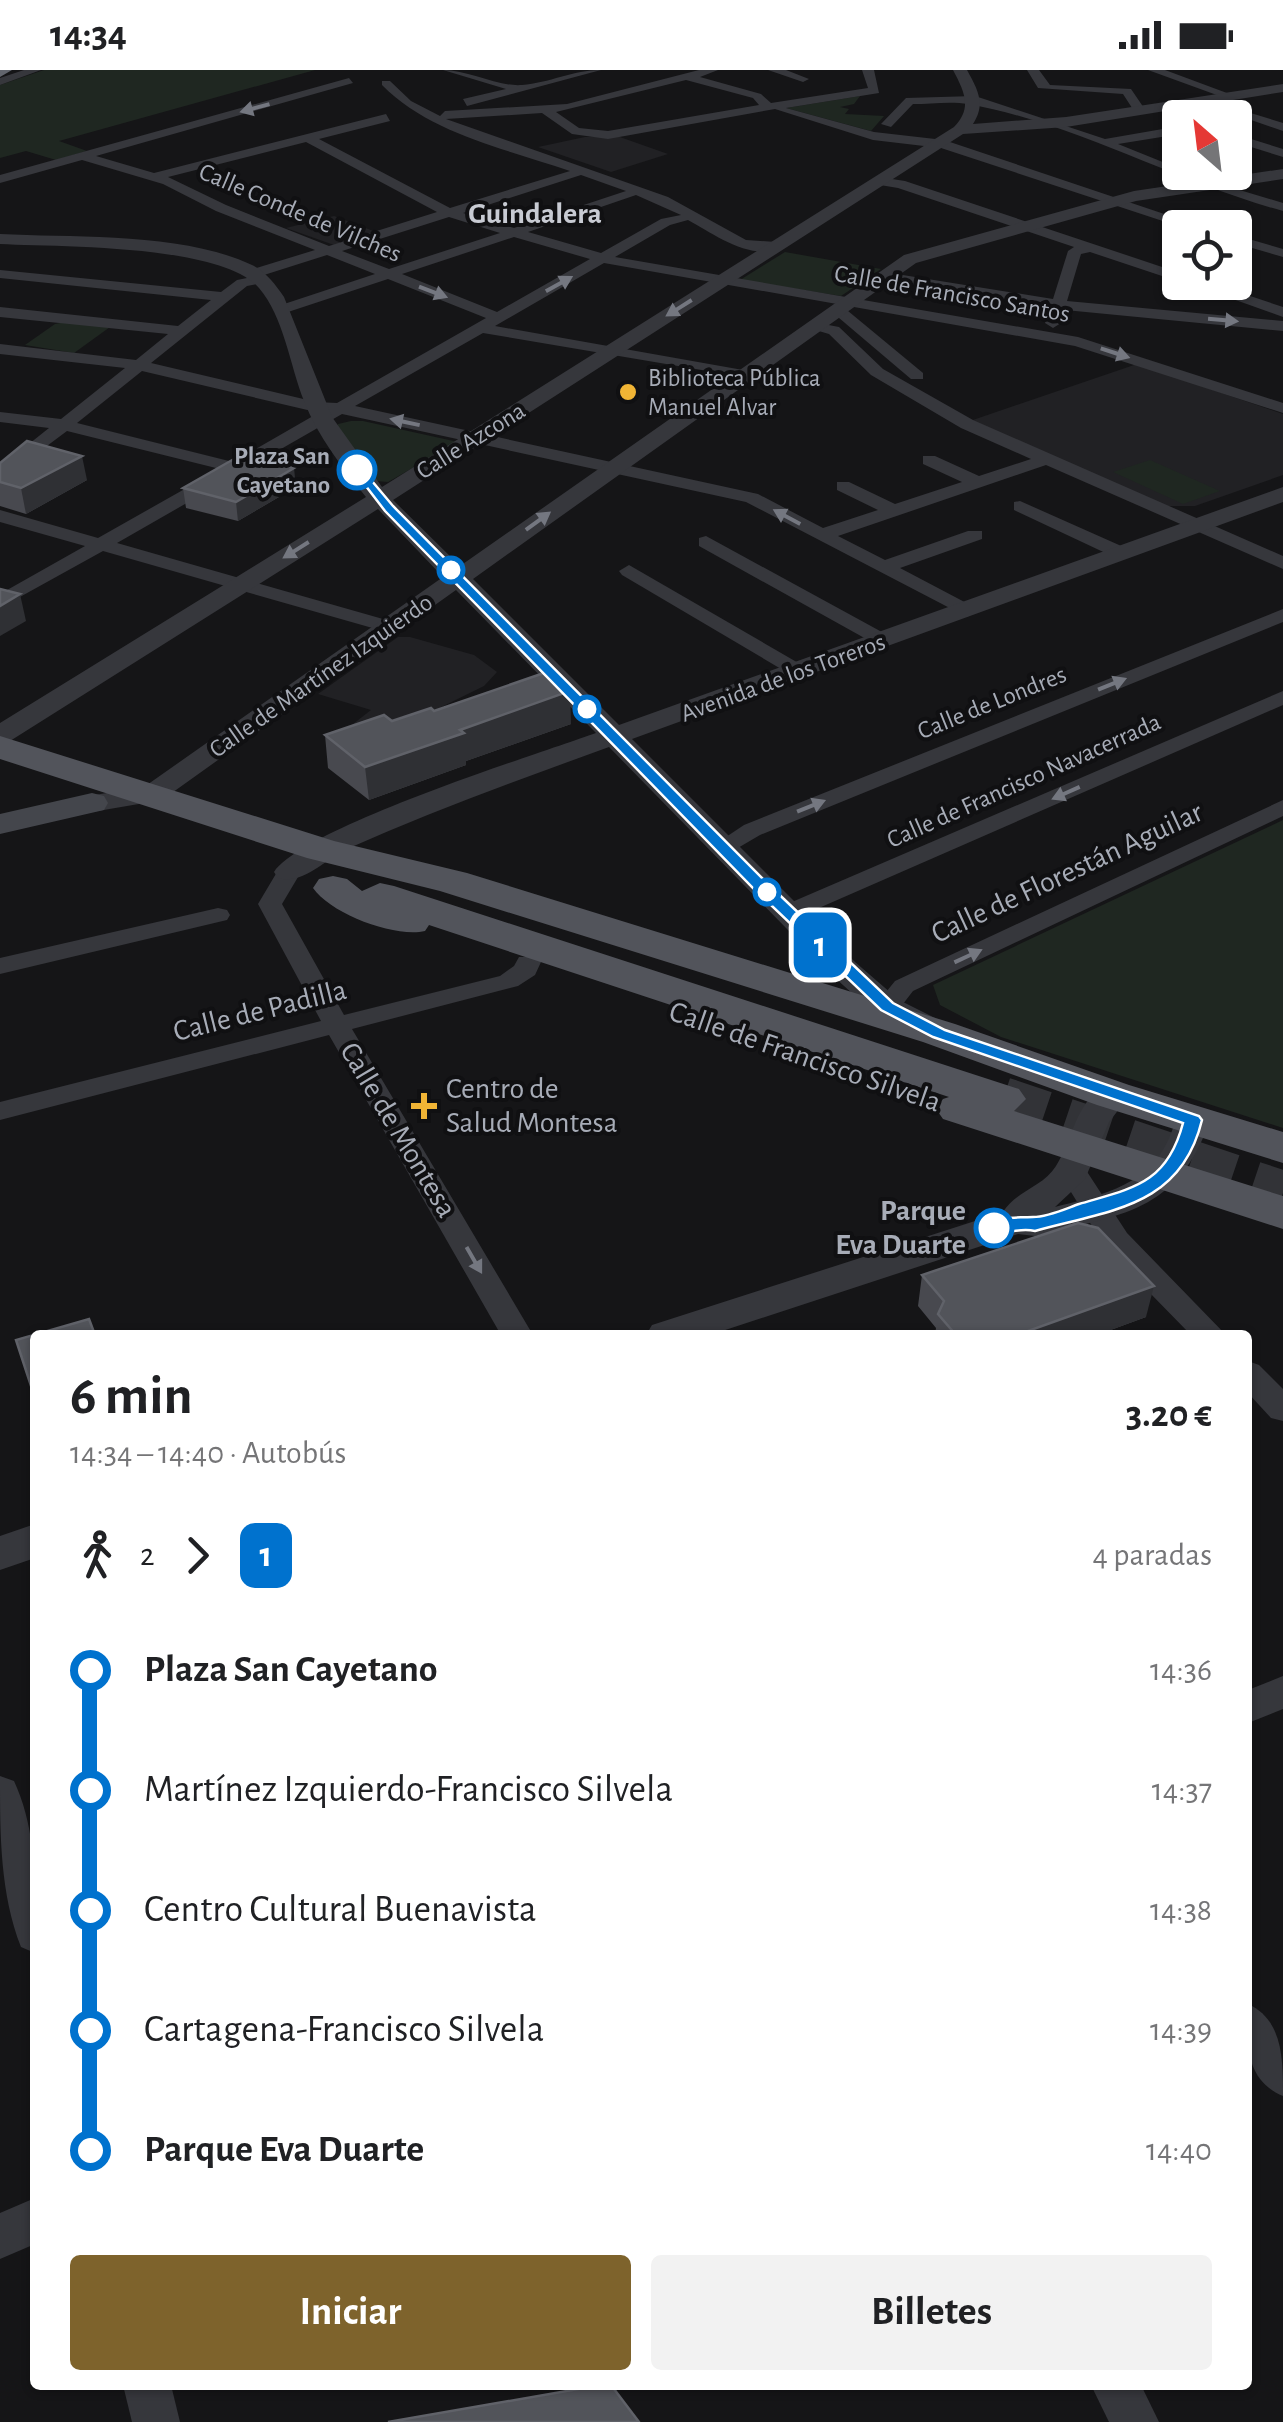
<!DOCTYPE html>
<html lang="es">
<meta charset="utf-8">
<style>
:root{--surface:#fff;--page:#f2f2f2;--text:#202124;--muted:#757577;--accent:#7e632c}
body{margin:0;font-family:"Alegreya Sans",sans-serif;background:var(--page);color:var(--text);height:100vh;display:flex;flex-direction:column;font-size:38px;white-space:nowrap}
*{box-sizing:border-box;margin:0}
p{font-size:32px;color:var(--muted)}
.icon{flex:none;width:55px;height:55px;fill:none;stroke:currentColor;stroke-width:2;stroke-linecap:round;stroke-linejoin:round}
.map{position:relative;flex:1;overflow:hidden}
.sheet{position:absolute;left:30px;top:1260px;width:1222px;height:1060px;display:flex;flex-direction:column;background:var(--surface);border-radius:10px;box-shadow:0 2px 8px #0004}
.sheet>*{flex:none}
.badge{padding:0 20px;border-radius:15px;font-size:35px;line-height:65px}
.needle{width:65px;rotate:332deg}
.buttons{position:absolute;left:1162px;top:30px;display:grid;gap:20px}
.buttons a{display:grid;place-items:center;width:90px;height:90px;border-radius:10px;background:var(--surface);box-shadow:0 2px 8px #0004;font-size:50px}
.map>.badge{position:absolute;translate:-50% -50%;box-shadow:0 0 0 5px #fff}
.legs{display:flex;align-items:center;gap:15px;height:110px;padding:0 40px;font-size:32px}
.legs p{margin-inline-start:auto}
.overview{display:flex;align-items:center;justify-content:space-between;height:170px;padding:0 40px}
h1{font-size:55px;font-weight:600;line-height:75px}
.button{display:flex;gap:20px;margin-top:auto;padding:20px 40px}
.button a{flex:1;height:115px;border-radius:10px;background:var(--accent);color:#fff;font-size:40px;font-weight:600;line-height:115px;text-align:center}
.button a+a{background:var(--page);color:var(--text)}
ul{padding:0 40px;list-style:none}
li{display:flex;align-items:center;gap:35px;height:120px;font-size:38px}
li i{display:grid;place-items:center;width:15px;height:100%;margin:0 12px;background:currentColor}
li i::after{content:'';width:25px;height:25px;margin:-12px;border:8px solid;border-radius:50%;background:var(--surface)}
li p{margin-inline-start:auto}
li:first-child i{background:linear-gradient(#0000 50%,currentColor 0)}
li:last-child i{background:linear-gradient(currentColor 50%,#0000 0)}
.status{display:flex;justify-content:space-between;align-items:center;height:70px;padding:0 50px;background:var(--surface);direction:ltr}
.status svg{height:28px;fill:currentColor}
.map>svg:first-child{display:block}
</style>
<div class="status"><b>14:34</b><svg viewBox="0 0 49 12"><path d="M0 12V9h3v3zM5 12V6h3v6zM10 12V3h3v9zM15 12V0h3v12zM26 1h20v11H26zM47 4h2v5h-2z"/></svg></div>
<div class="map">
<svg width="1283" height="2352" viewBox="0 0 1283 2352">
<rect width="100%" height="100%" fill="#151517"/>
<g fill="#212124">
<path d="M617,66L668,84L611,102L538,77L585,67Z"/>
<path d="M334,146L376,162L334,175L286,158Z"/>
<path d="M1137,294L1283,344V405L1195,436H1165L970,351Z"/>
<path d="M398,567H410L474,585L497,602L484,616L413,651L403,646L368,663L339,665L371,640L318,624Z"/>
</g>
<g fill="#1f2721">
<path d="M44,0H315L59,71L87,81L56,90L26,81L0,88V15Z"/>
<path d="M860,26L854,34L840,37L849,39L845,44L884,46L871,61L786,38Z"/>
<path d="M785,182L881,199L841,226L740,210Z"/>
<path d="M65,252L110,257L74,283L25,275L55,254Z"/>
<path d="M351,351H363L458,372L388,412L376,411L337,359L338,354Z"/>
<path d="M1150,390L1220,421L1183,434L1113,402Z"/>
<path d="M1283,750V1058L1001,967L940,935L933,915Z"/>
</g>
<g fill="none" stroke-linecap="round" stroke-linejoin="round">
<path stroke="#323337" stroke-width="44" stroke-dasharray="44 22" stroke-linecap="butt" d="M1003,1029L1283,1123"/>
<g fill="#36373c" fill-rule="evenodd">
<path d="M24,0H41L0,15V8Z"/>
<path d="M443,0C469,0 498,17 522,15C549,13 573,0 601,0L467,36L463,29L506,19Z"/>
<path d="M699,0H718L700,7L761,24L771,33L868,18L862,0H874L879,23L786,38L874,62L944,70L1206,158H1184L941,78L873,70L775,39L608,69L572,64L542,43L446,49L668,127L746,170L776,172L783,176C754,194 714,164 688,150L670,155L615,187L1078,267L1283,333V343L1075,276L604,193L495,256L743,300L751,305L749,308L483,263L355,336L758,424L823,458L878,440L837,420V412H849L895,434L962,412L923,394V386H935L979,406L1031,389L961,358L871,305L829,264L805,257L813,252L839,257L883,299L973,350L1283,486V499L1046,395L838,466L885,490L968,461H982V469L900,498L974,537L977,541L967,547L746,432L342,344L117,473L397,553V561H383L103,481L0,538V524L85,476L0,452V440L98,468L220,399L67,361L0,411V397L49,358L0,352V342L61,349L125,298L0,284V274L136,290L168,264L0,247V237L178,256L211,230L0,208V200L221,222L237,210L252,207L250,200L315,180L216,141L163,114L82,90L0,113V105L349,8L353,13L96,86L154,103L386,44L390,51L319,69L450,138L570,101C507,79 430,64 382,15V11H390L411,31L440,46L445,41L567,34ZM686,10L753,28L759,35L608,61L579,58L556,42ZM306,72L437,142L329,176L226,135L168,107ZM581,105L626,121L514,158L463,143ZM636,125L681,145L661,149L601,183L528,162ZM449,147L500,163L389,199L342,181ZM514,167L590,189L497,242L402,204ZM327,185L375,204L275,237V243H285L388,209L486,248L337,333L316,332L151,293L247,216L267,212L269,209L264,205ZM142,301L316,342H320L233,392L77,353Z"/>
<path d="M768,0H786L809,9L803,12Z"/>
<path d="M1027,0H1039L1050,15L1131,19L1146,41L1136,44L1123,24L1038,18Z"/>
<path d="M1148,0H1165L1235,26L1225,28Z"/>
<path d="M975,26L1105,69L1180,56V64L1118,74L1180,99V102L1283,133V141C1176,112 1075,53 968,34C951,31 930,34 913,34L891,57L881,54L906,28Z"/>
<path d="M1231,37L1283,53V61L1231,43Z"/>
<path d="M1235,64L1283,79V87L1235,72Z"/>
<path d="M879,107L905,111L1180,203V212L1090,182L1081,184L1067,231L1283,251V261L1065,240L1061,253L1053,258L1045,253L1050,238L879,209L877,206L884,202L1053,229L1068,181L1074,177L898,118L874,114V108Z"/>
<path d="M1235,165L1283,179V187L1235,173Z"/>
<path d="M1185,212H1208L1283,237V247Z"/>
<path d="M832,236H842L923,303V309H911L832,242Z"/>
<path d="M1020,431L1128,479L1130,483L1128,487H1114L1014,440V432Z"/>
<path d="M706,466L891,567L894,571L884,577L877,575L699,476V468Z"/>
<path d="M629,495L807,598L810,602L807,606H793L622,505L619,501Z"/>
<path d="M1283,539V552L760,765L731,782H715L711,777L744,755Z"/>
<path d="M1283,621V635L796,848H778L775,843L778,838Z"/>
<path d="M1283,730V746L913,921L896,943H878L874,937L895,911Z"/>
<path d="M289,795L301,802L282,834L344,945L500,906L514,896L519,887H537L541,892L535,905L518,916L352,959L533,1265H501L329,965L0,1050V1032L321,951L258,834L280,797Z"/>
<path d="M218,838L227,840L230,845L227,850L0,904V888Z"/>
<path d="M1072,1092L1082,1094L1127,1163L1226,1265H1191L1105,1177L1058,1101L1062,1094Z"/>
<path d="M1248,1291L1259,1295L1283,1319V1351L1271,1348L1248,1323Z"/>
<path d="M1283,1606V1639L1248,1653V1620Z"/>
<path d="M0,1706L14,1711C39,1765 35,1825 35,1883L21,1877C0,1823 0,1764 0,1706Z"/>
<path d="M1248,1934C1283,1950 1283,1989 1283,2026C1244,2010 1246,1970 1248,1934Z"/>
<path d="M35,2128V2174L0,2189V2143Z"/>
<path d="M123,2315H171L180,2352H132Z"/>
<path d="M1091,2315H1141L1159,2352H1109Z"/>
</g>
<g fill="#36373c" fill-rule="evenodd">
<path d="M953,0H967C978,20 986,34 973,54L1066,47L1283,14V22L1066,57L963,64L393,430L460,496L904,185L1134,121L1283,99V109L1136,131L916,193L473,509L619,655L1283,417V432L632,669L855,892L899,930L935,948L940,955L935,962H911L875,944L833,906L609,677C521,709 433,741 347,779C325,789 304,815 278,808L274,802C305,757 535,685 596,663L456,520L162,730L92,742L82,739L78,733L82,727L144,717L443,507L378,439L10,671L0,673V653L366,427C342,397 318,367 304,331C290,296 284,247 259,218C221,174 58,177 0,174V164C77,168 182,162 252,195C266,202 275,214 284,227L332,347L382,417L954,57C973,38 964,21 953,0Z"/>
<path d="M1113,1014L1125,1017L1130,1025L1109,1052L1085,1109L1055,1137C1094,1127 1143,1117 1164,1078C1171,1067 1173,1054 1181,1042L1193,1039L1205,1042L1210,1050C1178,1143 1120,1145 1035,1166L1018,1164L710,1265H646L652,1255L1003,1142C1016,1121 1043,1117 1056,1096C1074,1068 1076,1024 1113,1014Z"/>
<path d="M35,1454V1488L0,1500V1466Z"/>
</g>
<path fill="#44464c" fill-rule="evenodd" d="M92,723L104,726L108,733L104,740L0,764V744Z"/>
<g fill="#52545b" fill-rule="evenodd">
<path d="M0,666L334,771L467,803L955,954L1129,1015L1283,1062V1093L1097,1035L923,972L440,821L307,788L0,689Z"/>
<path d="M333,806L347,809L362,821L380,813L394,816L1019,1019L1026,1029L1014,1041L1283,1126V1159L943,1049L936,1039L943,1029L949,1027L429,855L425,861C395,868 331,844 313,818L319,809Z"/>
</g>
<path fill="#62656d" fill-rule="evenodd" d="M0,0H12L0,7Z"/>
</g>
<g fill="#48494f">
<path d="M0,393L87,410L26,444L0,436Z"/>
<path d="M296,417L238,451L186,438L183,418Z"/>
<path d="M434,641L571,654L466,691V695L369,730L328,698L325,665L392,651Z"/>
<path d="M922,1205L1146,1247L1097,1265H935L936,1258L918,1236Z"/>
</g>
<g fill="#2f3034">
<path d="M82,386L87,410L26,444L21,418Z"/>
<path d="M294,398L296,417L238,451L236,432Z"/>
<path d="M20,524L26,551L0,566V536Z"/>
<path d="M570,621L571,654L466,691V695L369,730L365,697L460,660Z"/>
<path d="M1154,1216L1146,1247L1097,1265H1017Z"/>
</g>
<g fill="#52545a" stroke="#606269" stroke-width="2.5">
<path d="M27,371L82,386L21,418L0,412V393Z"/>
<path d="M241,385L294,398L236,432L183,418Z"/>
<path d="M0,519L20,524L0,536Z"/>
<path d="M544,603L570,621L460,660L464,663L365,697L325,665L384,645L392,651L431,638L434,641Z"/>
<path d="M1078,1153L1098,1158L1154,1216L1017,1265H956L938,1244L944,1231L922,1205Z"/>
<path d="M89,1249L95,1265H35V1328L16,1270Z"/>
<path d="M601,2315H611L639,2352H388Z"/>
</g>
<defs><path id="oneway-solid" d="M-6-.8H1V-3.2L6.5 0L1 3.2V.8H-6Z" transform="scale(2.5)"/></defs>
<g fill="#747780">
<use href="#oneway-solid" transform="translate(255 38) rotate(165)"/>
<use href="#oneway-solid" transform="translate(559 214) rotate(-29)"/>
<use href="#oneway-solid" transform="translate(433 222) rotate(21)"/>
<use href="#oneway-solid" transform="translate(679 238) rotate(148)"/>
<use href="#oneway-solid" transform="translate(1223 250) rotate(5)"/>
<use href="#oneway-solid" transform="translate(1115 283) rotate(18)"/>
<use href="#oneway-solid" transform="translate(405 352) rotate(-168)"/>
<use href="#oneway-solid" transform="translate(787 447) rotate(-152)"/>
<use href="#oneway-solid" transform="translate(538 451) rotate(-36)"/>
<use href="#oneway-solid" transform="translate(296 480) rotate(148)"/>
<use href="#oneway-solid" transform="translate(1112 614) rotate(-22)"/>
<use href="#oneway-solid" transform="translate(1066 723) rotate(156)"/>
<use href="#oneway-solid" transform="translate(811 736) rotate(-22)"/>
<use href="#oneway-solid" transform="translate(968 886) rotate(-25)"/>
<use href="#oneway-solid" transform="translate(474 1190) rotate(60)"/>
</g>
<path fill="#0072ce" stroke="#fff" stroke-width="2.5" d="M352,398H361L393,436L765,811L893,933L945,960L1199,1046L1202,1050C1181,1137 1111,1140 1035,1161C1017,1157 1002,1166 988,1162V1153C1009,1146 1012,1148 1033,1147C1048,1147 1065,1139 1079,1134C1133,1118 1167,1114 1183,1053L933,967L881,940L753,818L385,441Z"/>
<g fill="#f0b435" stroke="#101012" stroke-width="4">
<circle cx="628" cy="322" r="10"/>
<path d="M419 1021h10v10h10v10h-10v10h-10v-10h-10v-10h10z"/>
</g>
<g fill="#fff" stroke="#0072ce" stroke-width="5">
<circle cx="357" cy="400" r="18"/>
<circle cx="451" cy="500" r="12"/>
<circle cx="587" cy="639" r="12"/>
<circle cx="767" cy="822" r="12"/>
<circle cx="994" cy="1158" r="18"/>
</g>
<g text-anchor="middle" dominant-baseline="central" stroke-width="8" stroke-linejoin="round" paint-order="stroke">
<g font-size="25" fill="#a7acb7" stroke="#101012">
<text transform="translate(300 143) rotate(23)">Calle Conde de Vilches</text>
<text transform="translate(952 224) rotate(10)">Calle de Francisco Santos</text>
<text transform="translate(471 371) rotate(-32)">Calle Azcona</text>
<text transform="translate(321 606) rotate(-35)">Calle de Martínez Izquierdo</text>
<text transform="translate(783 608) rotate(-20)">Avenida de los Toreros</text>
<text transform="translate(992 633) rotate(-22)">Calle de Londres</text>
<text transform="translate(1024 711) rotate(-24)">Calle de Francisco Navacerrada</text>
</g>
<g font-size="25" fill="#a7acb7" stroke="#101012" text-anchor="start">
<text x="648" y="308">Biblioteca Pública<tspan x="648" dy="29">Manuel Alvar</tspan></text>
</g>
<g font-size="25" font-weight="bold" fill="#a7acb7" stroke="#101012" text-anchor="end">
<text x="330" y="386">Plaza San<tspan x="330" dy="29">Cayetano</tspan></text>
</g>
<g font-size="30" font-weight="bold" fill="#c8cbd3" stroke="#101012">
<text x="535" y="144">Guindalera</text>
</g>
<g font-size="30" fill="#a7acb7" stroke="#101012">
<text transform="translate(1067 803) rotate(-25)">Calle de Florestán Aguilar</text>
<text transform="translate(260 941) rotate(-14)">Calle de Padilla</text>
<text transform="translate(805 987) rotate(19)">Calle de Francisco Silvela</text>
<text transform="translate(398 1060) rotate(59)">Calle de Montesa</text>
</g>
<g font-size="30" fill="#a7acb7" stroke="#101012" text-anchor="start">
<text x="446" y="1019">Centro de<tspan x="446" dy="34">Salud Montesa</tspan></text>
</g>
<g font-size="30" font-weight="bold" fill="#a7acb7" stroke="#101012" text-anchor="end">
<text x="966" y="1141">Parque<tspan x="966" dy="34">Eva Duarte</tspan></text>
</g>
</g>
</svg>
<div class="buttons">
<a><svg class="needle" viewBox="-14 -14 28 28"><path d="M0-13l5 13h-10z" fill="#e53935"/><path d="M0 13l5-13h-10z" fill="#757577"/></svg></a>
<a><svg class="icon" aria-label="locate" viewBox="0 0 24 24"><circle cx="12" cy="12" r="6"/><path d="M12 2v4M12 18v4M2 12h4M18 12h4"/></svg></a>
</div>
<b class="badge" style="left:820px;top:875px;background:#0072ce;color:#fff">1</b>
<section class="sheet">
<div class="overview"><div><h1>6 min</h1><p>14:34 – 14:40 · Autobús</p></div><b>3.20 €</b></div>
<div class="legs"><svg class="icon" aria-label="walk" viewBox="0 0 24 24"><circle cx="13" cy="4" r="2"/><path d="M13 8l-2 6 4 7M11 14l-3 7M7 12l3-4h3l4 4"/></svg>2<svg class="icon" aria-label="forward" viewBox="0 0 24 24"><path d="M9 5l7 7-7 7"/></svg><b class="badge" style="background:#0072ce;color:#fff">1</b><p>4 paradas</p></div>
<ul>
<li><i style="color:#0072ce"></i><b>Plaza San Cayetano</b><p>14:36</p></li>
<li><i style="color:#0072ce"></i><span>Martínez Izquierdo-Francisco Silvela</span><p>14:37</p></li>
<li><i style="color:#0072ce"></i><span>Centro Cultural Buenavista</span><p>14:38</p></li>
<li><i style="color:#0072ce"></i><span>Cartagena-Francisco Silvela</span><p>14:39</p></li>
<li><i style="color:#0072ce"></i><b>Parque Eva Duarte</b><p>14:40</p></li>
</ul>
<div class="button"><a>Iniciar</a><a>Billetes</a></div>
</section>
</div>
